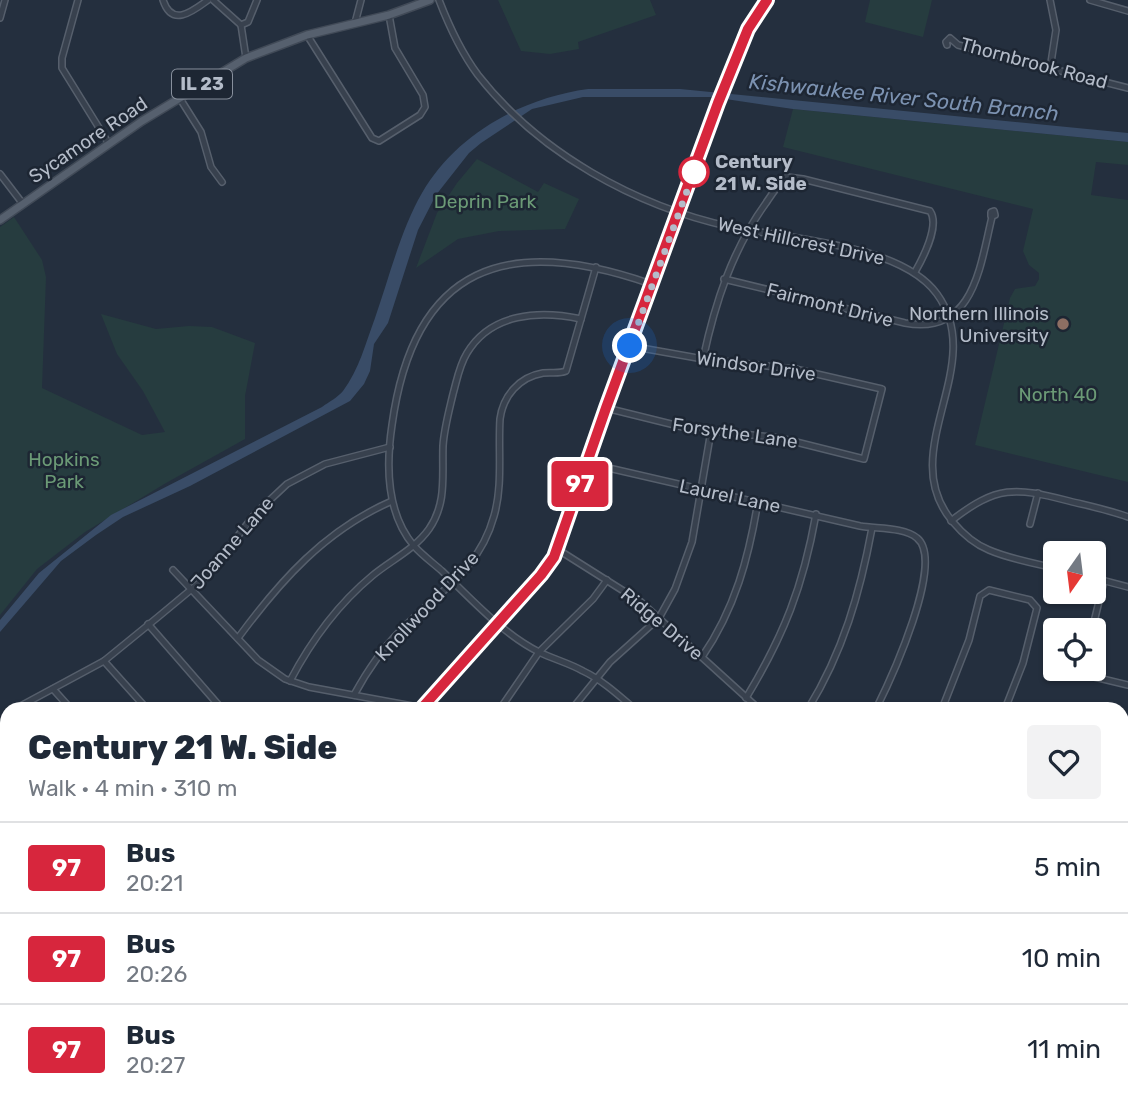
<!DOCTYPE html>
<meta charset="utf-8">
<style>
:root{--surface:#fff;--page:#f2f2f3;--text:#1f2937;--muted:#747a83;--line:#e0e1e3}
body{margin:0;font-family:Rubik,sans-serif;background:var(--page);color:var(--text);height:100vh;display:flex;flex-direction:column;font-size:26px;white-space:nowrap}
*{box-sizing:border-box;margin:0}
p{font-size:23px;color:var(--muted)}
.icon{flex:none;width:38px;height:38px;fill:none;stroke:currentColor;stroke-width:2;stroke-linecap:round;stroke-linejoin:round}
.map{position:relative;flex:1;overflow:hidden}
.drawer{position:absolute;left:0px;top:702px;width:1129px;height:408px;display:flex;flex-direction:column;background:var(--surface);border-radius:21px 21px 0 0;box-shadow:0 2px 5px #0004}
.drawer>*{flex:none}
.badge{padding:0 14px;border-radius:5px;font-size:24px;line-height:46px}
.needle{width:46px;rotate:194deg}
.buttons{position:absolute;left:1043px;top:541px;display:grid;gap:14px}
.buttons a{display:grid;place-items:center;width:63px;height:63px;border-radius:7px;background:var(--surface);box-shadow:0 2px 5px #0004;font-size:35px}
.you{position:absolute;width:35px;height:35px;margin:-18px;border:5px solid #fff;border-radius:50%;background:#1a73e8;box-shadow:0 0 0 10px #1a73e833}
.map>.badge{position:absolute;translate:-50% -50%;box-shadow:0 0 0 4px #fff}
.round{display:grid;place-items:center;flex:none;width:74px;height:74px;border-radius:7px;background:var(--page)}
.summary{display:flex;align-items:center;justify-content:space-between;height:119px;padding:0 28px}
h1{font-size:33px;font-weight:800;line-height:52px}
ul{padding:0;list-style:none}
li{display:flex;align-items:center;gap:21px;height:91px;padding:0 28px;border-top:2px solid var(--line)}
li div{flex:1}
li b{display:block;font-size:26px}
li em{font-style:normal}
li .badge{min-width:77px;font-weight:700;text-align:center}
.map>svg:first-child{display:block}
</style>
<div class="map">
<svg width="1128" height="1109" viewBox="0 0 1128 1109">
<rect width="100%" height="100%" fill="#242f3e"/>
<g fill="#263c3f">
<path d="M498,0H650L656,15L578,42L579,49L550,54L521,51Z"/>
<path d="M870,0H932L923,37L865,22Z"/>
<path d="M793,109L1128,142V165L1096,162L1091,195L1128,200V482L975,445L1010,298L1015,289L1035,286L1039,279V273L1029,265L1023,251L1033,209L783,147Z"/>
<path d="M477,159L538,192L544,183L579,199L565,229L499,231L458,239L416,268L437,213L457,183Z"/>
<path d="M14,217L42,260L46,277L42,388L142,435L165,432L143,391L117,354L101,314L156,329L189,326L212,327L255,343L245,396V439L166,483L85,532L37,569L0,615V227Z"/>
</g>
<path fill="#394c67" d="M588,89H680L1128,133V142L793,109L712,97H583L532,109L481,143L469,153L436,195L418,230L388,323L374,344L370,371L364,384L350,401L190,486L123,517L96,535L61,561L0,632V620L39,573L111,515L322,407C329,402 338,397 343,391C359,370 366,342 375,318C389,278 401,229 422,193C456,134 522,98 588,89Z"/>
<g fill="none" stroke-linecap="round" stroke-linejoin="round">
<defs>
<g id="minor">
<path d="M78,0L62,58V68L109,144"/>
<path d="M163,0C172,28 193,11 208,0"/>
<path d="M213,0L241,25"/>
<path d="M439,0C449,26 461,52 478,75C539,153 635,206 731,227C789,239 901,244 937,294C989,366 894,451 952,521C962,533 974,544 989,550C1010,559 1033,563 1055,568"/>
<path d="M1090,0L1128,11"/>
<path d="M0,18L5,0"/>
<path d="M355,23L361,0"/>
<path d="M241,25L246,58"/>
<path d="M241,25L248,22L257,0"/>
<path d="M307,35L372,138L379,141L420,115L425,107L423,95L395,48L389,15"/>
<path d="M947,45L946,42L950,38L958,45L1128,88"/>
<path d="M1050,69L1056,30L1050,0"/>
<path d="M179,97L201,132L211,167L222,182"/>
<path d="M0,174L23,204"/>
<path d="M994,211L995,215L991,216V212Z"/>
<path d="M724,279L905,323C974,336 980,266 992,217"/>
<path d="M703,359C715,303 732,250 766,203C772,194 778,184 787,177L803,179L930,211C940,225 923,258 915,272"/>
<path d="M606,408L687,428L780,438L864,459L882,389L795,369L703,359L630,346"/>
<path d="M587,463L860,526C877,529 904,527 917,538C946,561 890,681 876,709"/>
<path d="M951,521C997,485 1015,487 1069,501C1089,506 1109,510 1128,517"/>
<path d="M1030,524L1038,493"/>
<path d="M557,549L641,602L759,709"/>
<path d="M173,570L258,660L285,679L309,687L423,708"/>
<path d="M1094,578L1128,587"/>
<path d="M148,624L222,709"/>
<path d="M1092,630L1104,581"/>
<path d="M238,638C280,581 325,530 392,501"/>
<path d="M702,657C735,609 749,557 758,501"/>
<path d="M104,661L147,709"/>
<path d="M1083,668L1082,674L1128,685"/>
<path d="M290,681C311,641 337,605 372,576C391,560 414,550 429,529C447,503 442,476 443,446C444,429 449,411 453,394C457,380 459,366 467,353C491,313 539,310 581,319"/>
<path d="M53,689L71,709"/>
<path d="M354,695C367,671 382,649 401,630C438,592 479,571 494,516C503,485 498,451 500,419C503,396 519,377 543,373C551,372 559,374 566,371L596,267"/>
<path d="M746,698C784,635 803,587 816,514"/>
<path d="M630,705C615,692 600,679 583,671C569,663 553,659 539,652C504,635 470,598 442,571C433,563 422,555 414,546C386,513 386,465 392,425C414,264 508,234 651,284"/>
<path d="M15,709L104,661L158,617L205,578L255,514L287,484L325,464L390,447"/>
<path d="M421,709L541,575L554,557L606,408L718,103L748,29L767,0"/>
<path d="M500,709L539,652L593,599L607,580"/>
<path d="M572,709L610,662L659,618L675,589L692,542L711,431"/>
<path d="M808,709C843,652 860,593 872,528"/>
<path d="M942,709L969,640L980,596L989,590L1030,600L1037,608L1023,663L1005,709"/>
<path d="M7,723V748"/>
<path d="M1122,746L1128,748"/>
<path d="M1122,805L1128,807"/>
<path d="M0,824L7,799"/>
<path d="M1122,824L1128,825"/>
<path d="M0,829L7,832"/>
<path d="M0,921L7,923"/>
<path d="M0,1037L7,1039"/>
<path d="M1122,1092L1128,1093"/>
<path d="M74,1109V1102"/>
<path d="M111,1109V1102"/>
<path d="M743,1109V1102"/>
</g>
<path id="major" d="M0,220L142,121L246,58L307,35L389,15L430,0"/>
</defs>
<use href="#minor" stroke="#565f6c" stroke-width="8"/>
<use href="#major" stroke="#414a57" stroke-width="10"/>
<use href="#minor" stroke="#38414e" stroke-width="5"/>
<use href="#major" stroke="#56606e" stroke-width="7"/>
</g>
<g fill="none" stroke-linecap="round" stroke-linejoin="round">
<defs>
<path id="line" d="M421,709L541,575L554,557L606,408L718,103L748,29L767,0"/>
</defs>
<use href="#line" stroke="#fff" stroke-width="16"/>
<use href="#line" stroke="#d7263d" stroke-width="10"/>
<path stroke="#b4bcc9" stroke-width="7" stroke-dasharray="0 12.6" d="M630,346L694,172"/>
</g>
<circle fill="#fff" stroke="#d7263d" stroke-width="3.5" cx="694" cy="172" r="14"/>
<circle fill="#8d6e63" stroke="#1d2633" stroke-width="2.5" cx="1063" cy="324" r="7"/>
<g text-anchor="middle" dominant-baseline="central" stroke-width="5" stroke-linejoin="round" paint-order="stroke">
<rect fill="#1d2633" stroke="#878f9c" stroke-width="2" x="172" y="69.5" width="60" height="29" rx="5"/>
<g font-size="18" font-weight="bold" fill="#b4bcc9">
<text x="202" y="84">IL 23</text>
</g>
<g font-size="19" fill="#b4bcc9" stroke="#1d2633">
<text transform="translate(1034 63) rotate(15)">Thornbrook Road</text>
<text transform="translate(88 140) rotate(-34)">Sycamore Road</text>
<text transform="translate(801 241) rotate(12)">West Hillcrest Drive</text>
<text transform="translate(830 305) rotate(14)">Fairmont Drive</text>
<text transform="translate(756 366) rotate(8)">Windsor Drive</text>
<text transform="translate(735 433) rotate(8)">Forsythe Lane</text>
<text transform="translate(730 496) rotate(12)">Laurel Lane</text>
<text transform="translate(232 543) rotate(-49)">Joanne Lane</text>
<text transform="translate(427 606) rotate(-47)">Knollwood Drive</text>
<text transform="translate(662 624) rotate(40)">Ridge Drive</text>
</g>
<g font-size="19" font-weight="bold" fill="#b4bcc9" stroke="#1d2633" text-anchor="start">
<text x="715" y="161">Century<tspan x="715" dy="22">21 W. Side</tspan></text>
</g>
<g font-size="19" fill="#6b9a76" stroke="#1d2633">
<text x="485" y="201">Deprin Park</text>
<text x="1058" y="394">North 40</text>
<text x="64" y="459">Hopkins<tspan x="64" dy="22">Park</tspan></text>
</g>
<g font-size="19" fill="#b4bcc9" stroke="#1d2633" text-anchor="end">
<text x="1049" y="313">Northern Illinois<tspan x="1049" dy="22">University</tspan></text>
</g>
<g font-size="21" font-style="italic" fill="#7c92b1" stroke="#1d2633">
<text transform="translate(904 97) rotate(6)">Kishwaukee River South Branch</text>
</g>
</g>
</svg>
<div class="buttons">
<a><svg class="needle" viewBox="-14 -14 28 28"><path d="M0-13l5 13h-10z" fill="#e53935"/><path d="M0 13l5-13h-10z" fill="#747a83"/></svg></a>
<a><svg class="icon" aria-label="locate" viewBox="0 0 24 24"><circle cx="12" cy="12" r="6"/><path d="M12 2v4M12 18v4M2 12h4M18 12h4"/></svg></a>
</div>
<div class="you" style="left:630px;top:346px"></div>
<b class="badge" style="left:580px;top:484px;background:#d7263d;color:#fff">97</b>
<section class="drawer">
<div class="summary"><div><h1>Century 21 W. Side</h1><p>Walk · 4 min · 310 m</p></div><a class="round"><svg class="icon" aria-label="heart" viewBox="0 0 24 24"><path d="M12 20l-8-8c-3-5 5-10 8-4 3-6 11-1 8 4z"/></svg></a></div>
<ul>
<li><span class="badge" style="background:#d7263d;color:#fff">97</span><div><b>Bus</b><p>20:21</p></div><em>5 min</em></li>
<li><span class="badge" style="background:#d7263d;color:#fff">97</span><div><b>Bus</b><p>20:26</p></div><em>10 min</em></li>
<li><span class="badge" style="background:#d7263d;color:#fff">97</span><div><b>Bus</b><p>20:27</p></div><em>11 min</em></li>
</ul>
</section>
</div>
